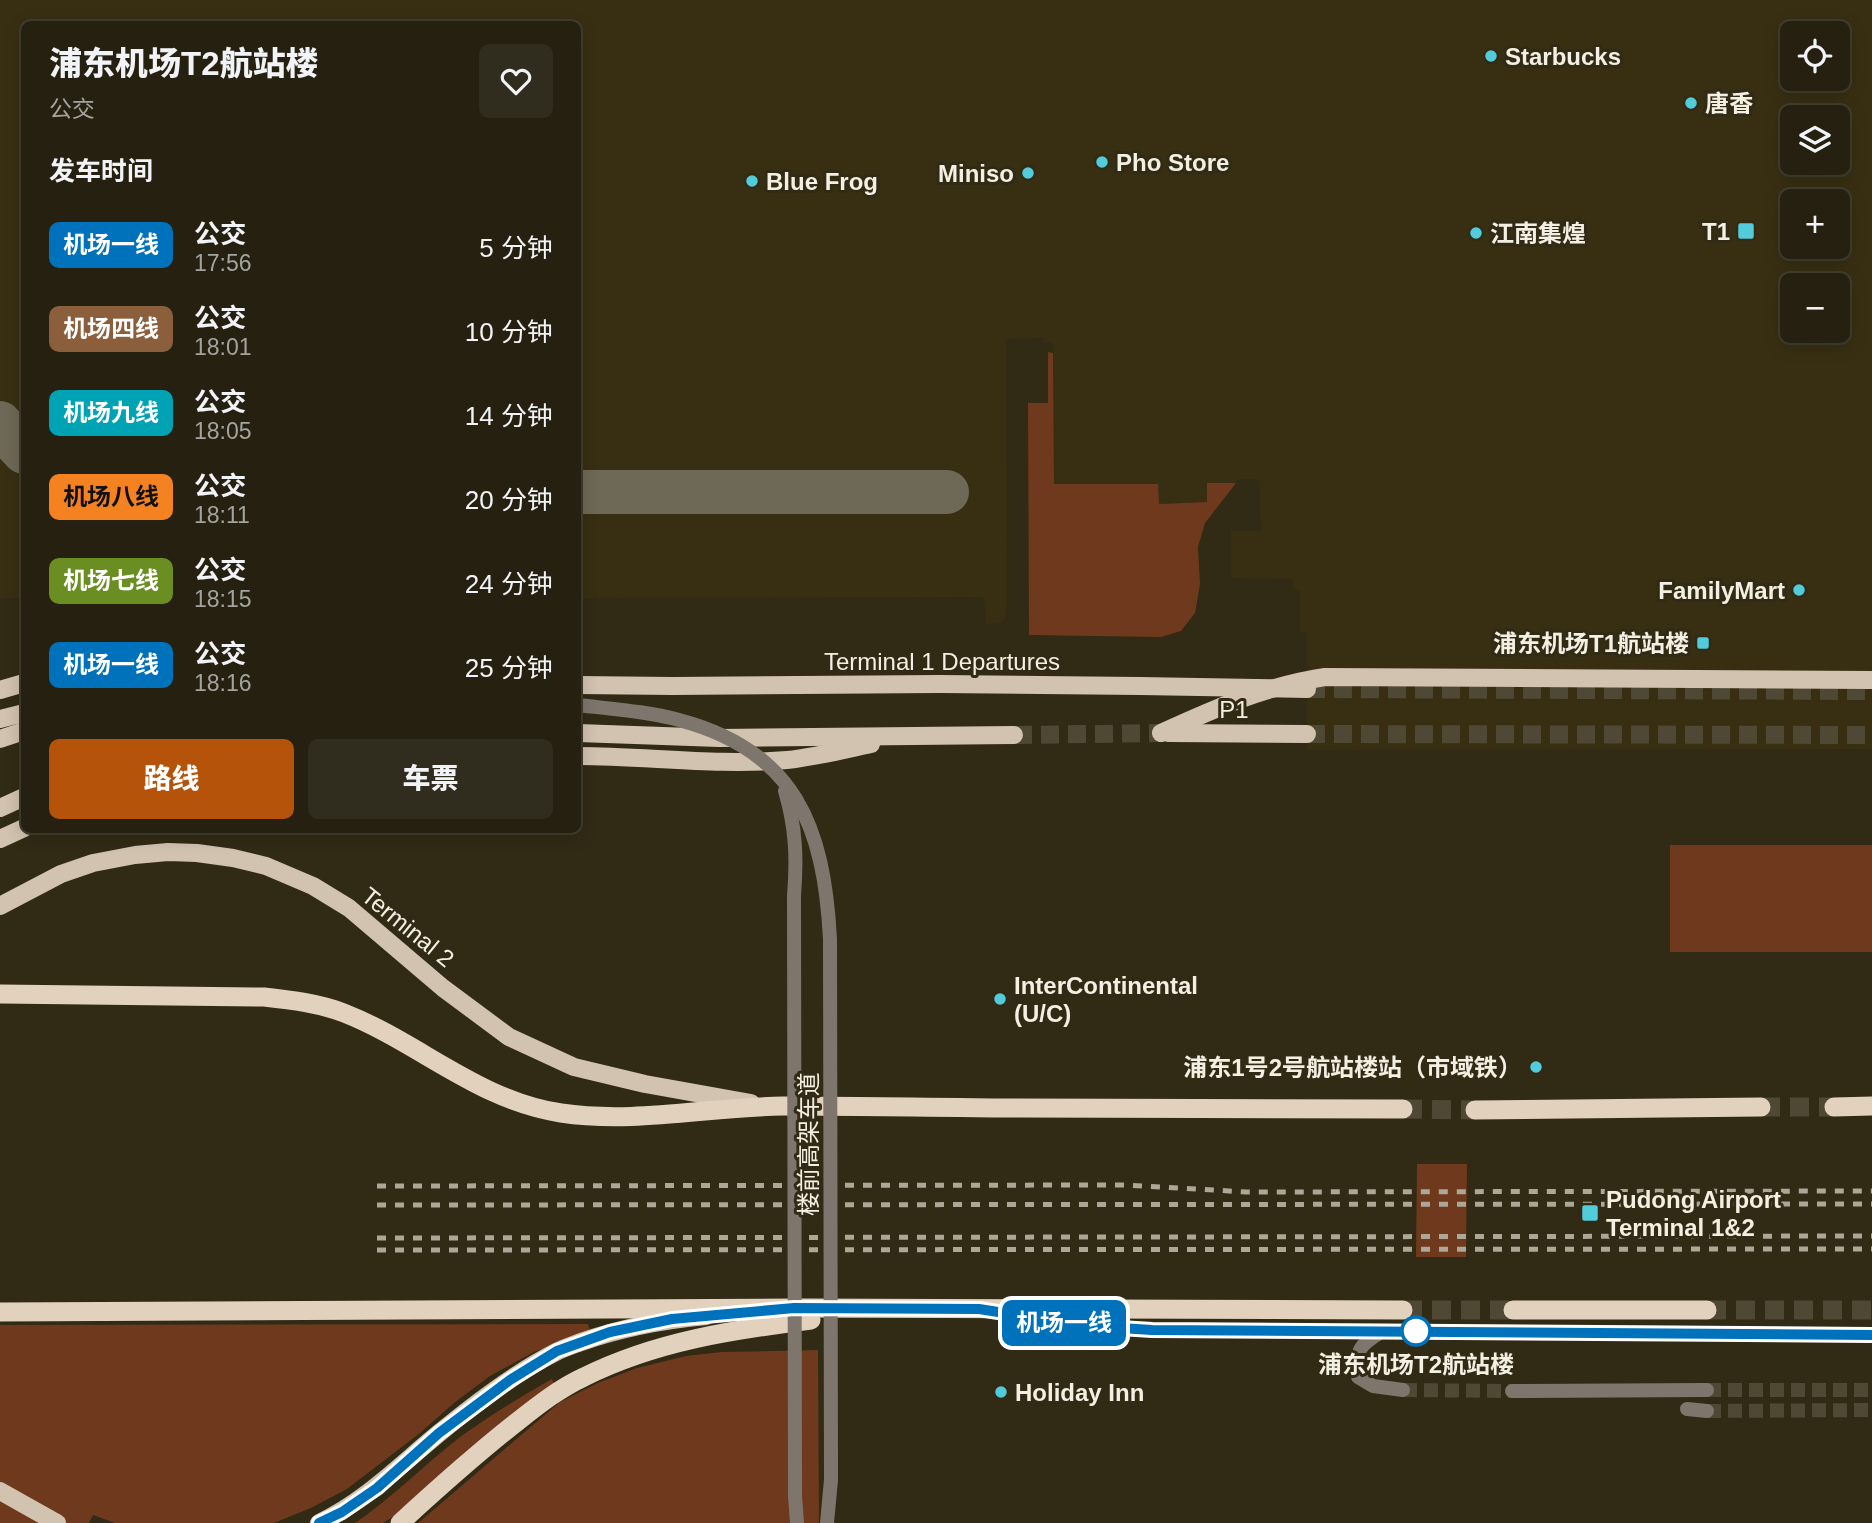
<!DOCTYPE html>
<html lang="zh">
<meta charset="utf-8">
<style>
:root{--surface:#252010;--page:#312d1e;--text:#f1f3f6;--muted:#a3a39f;--line:#423e30;--accent:#b45309}
body{margin:0;font-family:Arial,"Noto Sans SC",sans-serif;background:var(--page);color:var(--text);height:100vh;display:flex;flex-direction:column;font-size:26px;white-space:nowrap}
*{box-sizing:border-box;margin:0}
p{font-size:23px;color:var(--muted)}
.icon{flex:none;width:38px;height:38px;fill:none;stroke:currentColor;stroke-width:2;stroke-linecap:round;stroke-linejoin:round}
.map{position:relative;flex:1;overflow:hidden}
.details{position:absolute;left:21px;top:21px;width:560px;height:812px;display:flex;flex-direction:column;background:var(--surface);border-radius:10px;box-shadow:0 4px 18px #0003,0 0 0 2px var(--line)}
.details>*{flex:none}
.badge{padding:0 14px;border-radius:10px;font-size:24px;line-height:46px}
.controls{position:absolute;left:1780px;top:21px;display:grid;gap:14px}
.controls a{display:grid;place-items:center;width:70px;height:70px;border-radius:10px;background:var(--surface);box-shadow:0 4px 18px #0003,0 0 0 2px var(--line);font-size:35px}
.map>.badge{position:absolute;translate:-50% -50%;box-shadow:0 0 0 4px #fff}
h2{padding:0 28px;font-size:26px;line-height:63px}
.round{display:grid;place-items:center;flex:none;width:74px;height:74px;border-radius:10px;background:var(--page)}
.head{display:flex;align-items:center;justify-content:space-between;height:119px;padding:0 28px}
h1{font-size:33px;font-weight:800;line-height:52px}
.primary-button{display:flex;gap:14px;margin-top:auto;padding:14px 28px}
.primary-button a{flex:1;height:80px;border-radius:10px;background:var(--accent);color:#fff;font-size:28px;font-weight:800;line-height:80px;text-align:center}
.primary-button a+a{background:var(--page);color:var(--text)}
ul{padding:0;list-style:none}
li{display:flex;align-items:center;gap:21px;height:84px;padding:0 28px}
li div{flex:1}
li b{display:block;font-size:26px}
li em{font-style:normal}
li .badge{min-width:77px;font-weight:700;text-align:center}
.map>svg:first-child{display:block}
</style>
<div class="map">
<svg width="1872" height="1523" viewBox="0 0 1872 1523">
<rect width="100%" height="100%" fill="#312a15"/>
<path fill="#382f13" fill-rule="evenodd" d="M0,0H1872V749L1307,750V632H1300V589H1294L1293,579L1231,578V531H1261L1259,479H1237L1236,483H1207V502L1158,504V484H1054L1053,342H1043V338L1006,339L1007,607L1005,618L1002,622L986,625L984,597L578,598V24H24V598H0ZM1792,33H1838V79H1792ZM1792,117H1838V163H1792ZM1792,201H1838V247H1792ZM1792,285H1838V331H1792Z"/>
<g fill="#6e391c">
<path d="M1048,352L1053,353L1054,484H1158L1159,504L1207,502V483H1236L1205,523L1198,547L1200,584L1195,613L1181,631L1161,637L1029,635L1028,403H1048Z"/>
<rect x="1670" y="845" width="202" height="107"/>
<path d="M1417,1164H1467L1466,1257H1416Z"/>
<path d="M588,1324L590,1331L534,1352L490,1376L454,1403L420,1433L347,1489L311,1508L274,1523H115L93,1515L89,1523H0V1325Z"/>
<path d="M818,1350L819,1523H418L560,1402L598,1383L637,1368L686,1356L722,1352Z"/>
<path d="M552,1379L554,1384L471,1447L394,1516L383,1523H355C393,1497 424,1465 460,1437C489,1416 520,1397 552,1379Z"/>
</g>
<g fill="none" stroke-linecap="round" stroke-linejoin="round">
<g stroke="#6e6856" stroke-width="44">
<path d="M0,423L8,435L24,452"/>
<path d="M578,492H947"/>
</g>
<g stroke="#4e4834" stroke-width="14" stroke-dasharray="14 7" stroke-linecap="butt">
<path d="M1403,1331L1513,1332"/>
<path d="M1708,1333L1872,1335"/>
<path d="M1403,1390L1512,1391"/>
<path d="M1707,1390H1872"/>
<path d="M1707,1411L1872,1410"/>
</g>
<g stroke="#4e4834" stroke-width="18" stroke-dasharray="18 9" stroke-linecap="butt">
<path d="M1307,689L1872,691"/>
<path d="M1307,734L1872,735"/>
<path d="M1014,735L1161,733"/>
</g>
<g stroke="#4e4834" stroke-width="19" stroke-dasharray="19 10" stroke-linecap="butt">
<path d="M1761,1107H1834"/>
<path d="M1403,1109L1475,1110"/>
<path d="M1403,1310H1513"/>
<path d="M1707,1310H1872"/>
</g>
<g stroke="#7e766d" stroke-width="14">
<path d="M1019,1315L1088,1327L1152,1330L1403,1331"/>
<path d="M1381,1332C1358,1346 1356,1350 1358,1377L1373,1386L1403,1390"/>
<path d="M1513,1332L1708,1333"/>
<path d="M1512,1391L1707,1390"/>
<path d="M1687,1409L1707,1411"/>
</g>
<g stroke="#d2c2b0" stroke-width="18">
<path d="M578,685L672,686L940,684L1140,686"/>
<path d="M0,690L24,683"/>
<path d="M0,719L24,713"/>
<path d="M578,733L719,738L1014,735"/>
<path d="M1161,733C1216,708 1265,686 1325,677L1872,680"/>
<path d="M1168,733L1307,734"/>
<path d="M0,739L24,731"/>
<path d="M578,756C647,756 717,766 787,760C815,757 843,750 871,744"/>
<path d="M0,808L24,797"/>
<path d="M0,839L24,828"/>
<path d="M0,906L61,874L93,863L135,855L168,852L197,853L233,858L266,866L313,886L349,908L443,988L509,1037L574,1067L645,1084L751,1103"/>
<path d="M0,1491L57,1523"/>
<path d="M319,1523C365,1501 399,1466 438,1434C472,1406 516,1372 556,1352C564,1348 573,1345 581,1342C621,1328 663,1320 706,1316"/>
</g>
<g stroke="#e2d1bd" stroke-width="19">
<path d="M0,994L264,997C291,1000 318,1003 344,1013C418,1042 479,1101 561,1113C634,1124 709,1107 783,1106C853,1106 923,1107 993,1108C1130,1108 1266,1109 1403,1109"/>
<path d="M1834,1107L1872,1106"/>
<path d="M1475,1110L1761,1107"/>
<path d="M1513,1310H1707"/>
<path d="M0,1312L794,1308L1403,1310"/>
<path d="M400,1523C437,1489 474,1456 513,1425C536,1407 558,1389 584,1377C656,1341 733,1330 811,1320"/>
</g>
<g stroke="#aca797" stroke-width="5" stroke-dasharray="9 9" stroke-linecap="butt">
<path d="M377,1186L1125,1185L1247,1192L1872,1191"/>
<path d="M377,1205L1872,1204"/>
<path d="M377,1238L1872,1236"/>
<path d="M377,1250L1872,1249"/>
</g>
<g stroke="#7e766d" stroke-width="14">
<path d="M578,705C611,709 646,711 679,720C796,751 824,827 830,939L831,1480L827,1523"/>
<path d="M785,791C796,828 797,858 794,896L795,1496L797,1523"/>
</g>
<path stroke="#d2c2b0" stroke-width="18" d="M1140,686L1307,689"/>
</g>
<g fill="none" stroke-linecap="round" stroke-linejoin="round">
<defs>
<path id="line" d="M319,1523L342,1512L377,1488L439,1433L510,1380L557,1351L610,1332L672,1319L794,1308L979,1309L1088,1326L1152,1330L1872,1335"/>
</defs>
<use href="#line" stroke="#fff" stroke-width="16"/>
<use href="#line" stroke="#0072bc" stroke-width="10"/>
</g>
<g fill="#52cbda" stroke="#312a15" stroke-width="2.5">
<circle cx="1491" cy="56" r="7"/>
<circle cx="1691" cy="103" r="7"/>
<circle cx="1102" cy="162" r="7"/>
<circle cx="1028" cy="173" r="7"/>
<circle cx="752" cy="181" r="7"/>
<rect x="1737" y="222" width="18" height="18" rx="3.5"/>
<circle cx="1476" cy="233" r="7"/>
<circle cx="1799" cy="590" r="7"/>
<rect x="1696" y="636" width="14" height="14" rx="3.5"/>
<circle cx="1000" cy="999" r="7"/>
<circle cx="1536" cy="1067" r="7"/>
<rect x="1581" y="1204" width="18" height="18" rx="3.5"/>
<circle cx="1001" cy="1392" r="7"/>
</g>
<circle fill="#fff" stroke="#0072bc" stroke-width="3.5" cx="1416" cy="1331" r="14"/>
<g text-anchor="middle" dominant-baseline="central" stroke-width="6" stroke-linejoin="round" paint-order="stroke">
<g font-size="24" font-weight="bold" fill="#f3efe2" stroke="#312a15" text-anchor="start">
<text x="1505" y="56">Starbucks</text>
<text x="1705" y="103">唐香</text>
<text x="1116" y="162">Pho Store</text>
<text x="1014" y="173" text-anchor="end">Miniso</text>
<text x="766" y="181">Blue Frog</text>
<text x="1730" y="231" text-anchor="end">T1</text>
<text x="1490" y="233">江南集煌</text>
<text x="1785" y="590" text-anchor="end">FamilyMart</text>
<text x="1689" y="643" text-anchor="end">浦东机场T1航站楼</text>
<text x="1014" y="985">InterContinental<tspan x="1014" dy="28">(U/C)</tspan></text>
<text x="1522" y="1067" text-anchor="end">浦东1号2号航站楼站（市域铁）</text>
<text x="1606" y="1199">Pudong Airport<tspan x="1606" dy="28">Terminal 1&amp;2</tspan></text>
<text x="1015" y="1392">Holiday Inn</text>
</g>
<g font-size="24" fill="#f3efe2" stroke="#312a15">
<text x="942" y="661">Terminal 1 Departures</text>
<text x="1234" y="709">P1</text>
<text transform="translate(408 927) rotate(39)">Terminal 2</text>
<text transform="translate(808 1144) rotate(-90)">楼前高架车道</text>
</g>
<g font-size="24" font-weight="bold" fill="#f3efe2" stroke="#312a15">
<text x="1416" y="1364">浦东机场T2航站楼</text>
</g>
</g>
</svg>
<div class="controls">
<a><svg class="icon" aria-label="locate" viewBox="0 0 24 24"><circle cx="12" cy="12" r="6"/><path d="M12 2v4M12 18v4M2 12h4M18 12h4"/></svg></a>
<a><svg class="icon" aria-label="layers" viewBox="0 0 24 24"><path d="M12 4l9 5-9 5-9-5zM3 14l9 5 9-5"/></svg></a>
<a>+</a>
<a>−</a>
</div>
<b class="badge" style="left:1064px;top:1323px;background:#0072bc;color:#fff">机场一线</b>
<section class="details">
<div class="head"><div><h1>浦东机场T2航站楼</h1><p>公交</p></div><a class="round"><svg class="icon" aria-label="heart" viewBox="0 0 24 24"><path d="M12 20l-8-8c-3-5 5-10 8-4 3-6 11-1 8 4z"/></svg></a></div>
<h2>发车时间</h2>
<ul>
<li><span class="badge" style="background:#0072bc;color:#fff">机场一线</span><div><b>公交</b><p>17:56</p></div><em>5 分钟</em></li>
<li><span class="badge" style="background:#8b5e3c;color:#fff">机场四线</span><div><b>公交</b><p>18:01</p></div><em>10 分钟</em></li>
<li><span class="badge" style="background:#00a3b4;color:#fff">机场九线</span><div><b>公交</b><p>18:05</p></div><em>14 分钟</em></li>
<li><span class="badge" style="background:#f58220;color:#111">机场八线</span><div><b>公交</b><p>18:11</p></div><em>20 分钟</em></li>
<li><span class="badge" style="background:#6b8e23;color:#fff">机场七线</span><div><b>公交</b><p>18:15</p></div><em>24 分钟</em></li>
<li><span class="badge" style="background:#0072bc;color:#fff">机场一线</span><div><b>公交</b><p>18:16</p></div><em>25 分钟</em></li>
</ul>
<div class="primary-button"><a>路线</a><a>车票</a></div>
</section>
</div>
